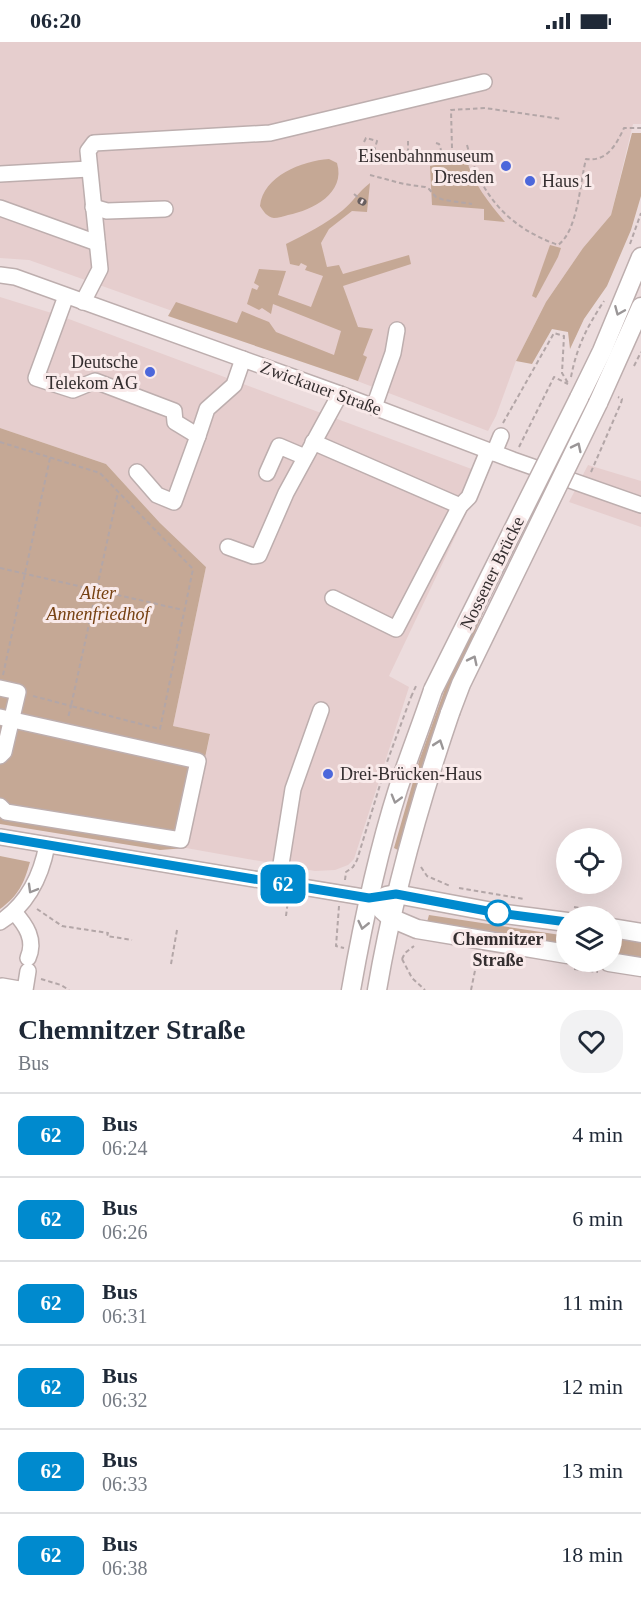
<!DOCTYPE html>
<meta charset="utf-8">
<style>
:root{--surface:#fff;--page:#f2f2f3;--text:#1f2937;--muted:#747a83;--line:#e0e1e3}
body{margin:0;font-family:Georgia,serif;background:var(--page);color:var(--text);height:100vh;display:flex;flex-direction:column;font-size:22px;white-space:nowrap}
*{box-sizing:border-box;margin:0}
p{font-size:20px;color:var(--muted)}
.icon{flex:none;width:33px;height:33px;fill:none;stroke:currentColor;stroke-width:2;stroke-linecap:round;stroke-linejoin:round}
.map{position:relative;height:948px;overflow:hidden}
.sheet{display:flex;flex-direction:column;background:var(--surface);flex:1}
.sheet>*{flex:none}
.badge{padding:0 12px;border-radius:9px;font-size:21px;line-height:39px}
.fabs{position:absolute;left:556px;top:786px;display:grid;gap:12px}
.fabs a{display:grid;place-items:center;width:66px;height:66px;border-radius:50%;background:var(--surface);box-shadow:0 6px 24px #0002;font-size:30px}
.map>.badge{position:absolute;translate:-50% -50%;box-shadow:0 0 0 3px #fff}
.round{display:grid;place-items:center;flex:none;width:63px;height:63px;border-radius:24px;background:var(--page)}
.summary{display:flex;align-items:center;justify-content:space-between;height:102px;padding:0 18px}
h1{font-size:28px;font-weight:800;line-height:45px}
ul{padding:0;list-style:none}
li{display:flex;align-items:center;gap:18px;height:84px;padding:0 18px;border-top:2px solid var(--line)}
li div{flex:1}
li b{display:block;font-size:22px}
li em{font-style:normal}
li .badge{min-width:66px;font-weight:700;text-align:center}
.status{display:flex;justify-content:space-between;align-items:center;height:42px;padding:0 30px;background:var(--surface);direction:ltr}
.status svg{height:16px;fill:currentColor}
.map>svg:first-child{display:block}
</style>
<div class="status"><b>06:20</b><svg viewBox="0 0 49 12"><path d="M0 12V9h3v3zM5 12V6h3v6zM10 12V3h3v9zM15 12V0h3v12zM26 1h20v11H26zM47 4h2v5h-2z"/></svg></div>
<div class="map">
<svg width="641" height="948" viewBox="0 0 641 948">
<rect width="100%" height="100%" fill="#ecdcdd"/>
<g fill="#e6cece">
<path d="M0,0H641V82H633L611,173L583,206L546,260L516,319L496,374L488,389L352,337V333L29,218L0,216Z"/>
<path d="M0,255L58,273L485,432L389,634L409,645L354,817L348,823L335,828L315,829L186,806L210,693L173,684L206,525L160,481L106,422L0,386Z"/>
<path d="M588,423L641,439V485L569,460Z"/>
</g>
<g fill="#c5a895">
<path d="M632,91H641V154L631,188L607,244L584,277L570,307L568,290L552,287L532,322L516,319L546,260L583,206L611,173Z"/>
<path d="M329,117L337,121C346,151 313,168 288,173C284,174 278,176 274,176C267,175 264,170 260,164C263,134 302,119 329,117Z"/>
<path d="M466,117C474,142 488,160 505,180L484,178V167L432,163L430,124Z"/>
<path d="M370,141L367,170L352,169L329,187L321,201L327,225L339,223L343,232L409,213L411,222L343,244L358,285L373,287L363,313L367,315L358,339L168,274L176,260L237,281L242,269L269,280L276,290L334,313L341,289L273,262L271,272L262,266L259,268L247,262L252,246L257,248L259,244L254,241L259,227L286,229L278,253L311,265L323,234L305,228L307,224L301,221L299,224L290,222L286,202C306,192 326,182 343,168C353,160 359,149 370,141Z"/>
<path d="M550,203L561,206L558,215L536,256L532,254Z"/>
<path d="M0,386L106,422L160,481L206,525L173,684L210,692L186,806L160,808L0,782Z"/>
<path d="M497,538L445,661L424,721L398,808L394,806L419,719L451,630Z"/>
<path d="M0,814L30,820C24,841 19,853 0,867Z"/>
<path d="M429,873L567,894V904L427,880Z"/>
<path d="M633,896L641,898V916L612,911V897Z"/>
</g>
<g fill="none" stroke-linecap="round" stroke-linejoin="round">
<defs>
<g id="minor">
<path d="M0,132L89,127"/>
<path d="M93,165L107,169L165,167"/>
<path d="M0,166L97,201"/>
<path d="M0,233L15,235L340,352L513,418L641,463"/>
<path d="M66,254L36,336L73,348L95,339L174,369L175,380L198,394L207,367L234,343L243,317"/>
<path d="M83,260L100,227L88,109L94,101L270,91L484,40"/>
<path d="M374,365L393,311L397,288"/>
<path d="M313,400L460,464"/>
<path d="M494,411L501,394"/>
<path d="M137,430L157,453L174,460L198,394"/>
<path d="M267,431L279,404L305,415"/>
<path d="M228,505L253,514L259,513L286,451L340,352"/>
<path d="M333,556L396,587L460,464L469,455L488,409"/>
<path d="M0,646L18,650L4,710L0,714"/>
<path d="M0,675L198,719L181,798L6,770L0,764"/>
<path d="M0,795L369,856"/>
<path d="M278,841L293,747L321,668"/>
<path d="M14,870C26,883 36,898 28,916"/>
<path d="M0,880C28,862 41,835 47,803"/>
<path d="M2,948V944L25,948L28,929"/>
</g>
<g id="major">
<path d="M579,356L602,309L641,215"/>
<path d="M598,361L641,265"/>
<path d="M386,854L396,852L498,871L567,880"/>
<path d="M382,868L391,876L417,887L567,912"/>
<path d="M612,886L641,891"/>
<path d="M609,920L641,925"/>
<path d="M351,948C363,880 377,813 398,747C409,714 422,681 433,648"/>
<path d="M377,948C393,853 419,762 450,671"/>
</g>
</defs>
<use href="#minor" stroke="#bdaeae" stroke-width="18"/>
<use href="#major" stroke="#bdaeae" stroke-width="21"/>
<g stroke="#b3a6a7" stroke-width="2" stroke-dasharray="4.5 3" stroke-linecap="butt">
<path d="M408,99V111"/>
<path d="M364,100L366,96L377,99L373,113"/>
<path d="M436,101L439,102L441,108"/>
<path d="M467,103C481,154 508,185 558,203C578,189 580,140 586,117C607,120 616,103 624,86H641"/>
<path d="M452,106L451,68L485,66L561,77"/>
<path d="M468,123L469,122L467,115L469,114"/>
<path d="M370,133L404,142L425,145L429,147L436,155L444,158L472,162"/>
<path d="M354,152L360,157"/>
<path d="M630,202L641,171"/>
<path d="M634,324L641,310"/>
<path d="M571,335C577,304 587,285 604,259"/>
<path d="M503,381L554,291L564,294L562,331L568,341"/>
<path d="M0,400L100,431L193,527L160,687L71,664L118,450"/>
<path d="M519,405L554,335L568,342"/>
<path d="M591,430L621,361L622,357L618,355"/>
<path d="M0,526L183,568"/>
<path d="M3,633L50,416"/>
<path d="M33,654L71,664L68,676"/>
<path d="M421,825L427,834L450,844"/>
<path d="M345,838L346,830L353,825L357,818L387,720L411,655"/>
<path d="M459,846L524,857"/>
<path d="M339,864L336,904L344,906"/>
<path d="M574,865L607,870"/>
<path d="M37,867L62,884L108,891L107,894L132,898"/>
<path d="M286,874L288,858"/>
<path d="M402,917L405,911L414,904"/>
<path d="M402,917L412,936L425,948"/>
<path d="M171,922L177,888"/>
<path d="M574,927L598,930"/>
<path d="M41,937L61,943L69,948"/>
<path d="M471,948L478,914"/>
</g>
<use href="#minor" stroke="#fff" stroke-width="15"/>
<use href="#major" stroke="#fff" stroke-width="18"/>
<defs>
<path id="rail" d="M361,159L363,160"/>
</defs>
<use href="#rail" stroke="#685f60" stroke-width="7"/>
<use href="#rail" stroke="#f9eaea" stroke-width="4.5" stroke-dasharray="14" stroke-linecap="butt"/>
<defs>
<g id="major-bridge">
<path d="M433,648L579,356"/>
<path d="M450,671L461,642L598,361"/>
</g>
</defs>
<use href="#major-bridge" stroke="#bdaeae" stroke-width="21" stroke-linecap="butt"/>
<path stroke="#b3a6a7" stroke-width="2" stroke-dasharray="4.5 3" stroke-linecap="butt" d="M411,655L416,644"/>
<use href="#major-bridge" stroke="#fff" stroke-width="18"/>
</g>
<defs><path id="oneway-chevron" d="M-2-3.5L2.5 0L-2 3.5" fill="none" stroke-width="1.6" stroke-linecap="round" stroke-linejoin="round" transform="scale(1.5)"/></defs>
<g stroke="#9a9697">
<use href="#oneway-chevron" transform="translate(619 269) rotate(113)"/>
<use href="#oneway-chevron" transform="translate(577 405) rotate(-64)"/>
<use href="#oneway-chevron" transform="translate(473 618) rotate(-64)"/>
<use href="#oneway-chevron" transform="translate(439 702) rotate(-71)"/>
<use href="#oneway-chevron" transform="translate(396 757) rotate(106)"/>
<use href="#oneway-chevron" transform="translate(32 847) rotate(120)"/>
<use href="#oneway-chevron" transform="translate(363 883) rotate(103)"/>
</g>
<g fill="none" stroke-linecap="round" stroke-linejoin="round">
<defs>
<path id="line" d="M0,795L369,856L396,852L498,871L567,880"/>
</defs>
<use href="#line" stroke="#fff" stroke-width="14"/>
<use href="#line" stroke="#008ace" stroke-width="9"/>
</g>
<g fill="#4c67db" stroke="#f9eaea" stroke-width="2">
<circle cx="506" cy="124" r="6"/>
<circle cx="530" cy="139" r="6"/>
<circle cx="150" cy="330" r="6"/>
<circle cx="328" cy="732" r="6"/>
</g>
<circle fill="#fff" stroke="#008ace" stroke-width="3" cx="498" cy="871" r="12"/>
<g text-anchor="middle" dominant-baseline="central" stroke-width="6" stroke-linejoin="round" paint-order="stroke">
<g font-size="18" fill="#342e2f" stroke="#f9eaea" text-anchor="end">
<text x="494" y="114">Eisenbahnmuseum<tspan x="494" dy="21">Dresden</tspan></text>
<text x="542" y="139" text-anchor="start">Haus 1</text>
<text x="138" y="320">Deutsche<tspan x="138" dy="21">Telekom AG</tspan></text>
<text x="340" y="732" text-anchor="start">Drei-Brücken-Haus</text>
</g>
<g font-size="18" fill="#342e2f" stroke="#f9eaea">
<text transform="translate(321 346) rotate(20)">Zwickauer Straße</text>
<text transform="translate(492 531) rotate(-64)">Nossener Brücke</text>
</g>
<g font-size="18" font-style="italic" fill="#764112" stroke="#f9eaea">
<text x="98" y="551">Alter<tspan x="98" dy="21">Annenfriedhof</tspan></text>
</g>
<g font-size="18" font-weight="bold" fill="#342e2f" stroke="#f9eaea">
<text x="498" y="897">Chemnitzer<tspan x="498" dy="21">Straße</tspan></text>
</g>
</g>
</svg>
<div class="fabs">
<a><svg class="icon" aria-label="locate" viewBox="0 0 24 24"><circle cx="12" cy="12" r="6"/><path d="M12 2v4M12 18v4M2 12h4M18 12h4"/></svg></a>
<a><svg class="icon" aria-label="layers" viewBox="0 0 24 24"><path d="M12 4l9 5-9 5-9-5zM3 14l9 5 9-5"/></svg></a>
</div>
<b class="badge" style="left:283px;top:842px;background:#008ace;color:#fff">62</b>
</div>
<section class="sheet">
<div class="summary"><div><h1>Chemnitzer Straße</h1><p>Bus</p></div><a class="round"><svg class="icon" aria-label="heart" viewBox="0 0 24 24"><path d="M12 20l-8-8c-3-5 5-10 8-4 3-6 11-1 8 4z"/></svg></a></div>
<ul>
<li><span class="badge" style="background:#008ace;color:#fff">62</span><div><b>Bus</b><p>06:24</p></div><em>4 min</em></li>
<li><span class="badge" style="background:#008ace;color:#fff">62</span><div><b>Bus</b><p>06:26</p></div><em>6 min</em></li>
<li><span class="badge" style="background:#008ace;color:#fff">62</span><div><b>Bus</b><p>06:31</p></div><em>11 min</em></li>
<li><span class="badge" style="background:#008ace;color:#fff">62</span><div><b>Bus</b><p>06:32</p></div><em>12 min</em></li>
<li><span class="badge" style="background:#008ace;color:#fff">62</span><div><b>Bus</b><p>06:33</p></div><em>13 min</em></li>
<li><span class="badge" style="background:#008ace;color:#fff">62</span><div><b>Bus</b><p>06:38</p></div><em>18 min</em></li>
</ul>
</section>
